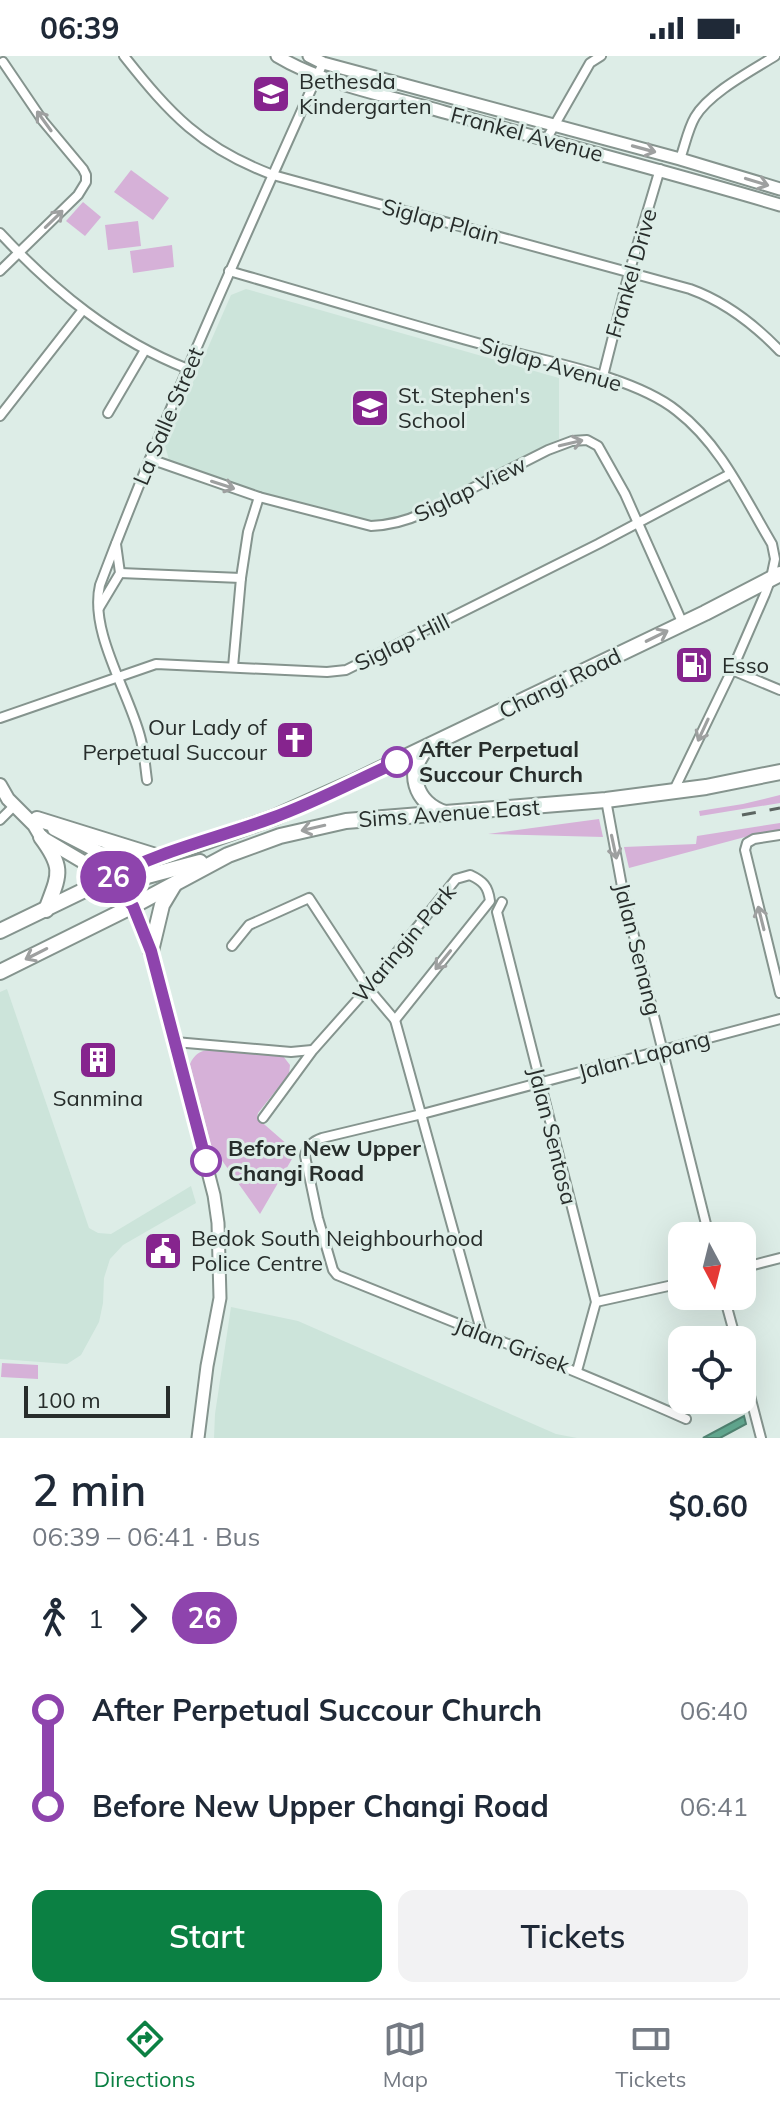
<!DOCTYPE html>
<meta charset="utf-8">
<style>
:root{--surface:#fff;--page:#f2f2f3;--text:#1f2937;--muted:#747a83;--line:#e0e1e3;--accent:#0b8043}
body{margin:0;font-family:Mulish,sans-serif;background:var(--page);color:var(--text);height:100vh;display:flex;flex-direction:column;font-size:30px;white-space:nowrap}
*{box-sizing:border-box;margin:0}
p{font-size:26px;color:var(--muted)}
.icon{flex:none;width:44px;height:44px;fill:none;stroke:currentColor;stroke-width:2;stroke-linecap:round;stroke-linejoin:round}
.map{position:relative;height:1382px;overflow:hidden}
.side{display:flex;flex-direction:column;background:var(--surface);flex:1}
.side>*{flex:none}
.badge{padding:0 16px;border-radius:26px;font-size:28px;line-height:52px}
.needle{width:52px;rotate:173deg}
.controls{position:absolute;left:668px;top:1166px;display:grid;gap:16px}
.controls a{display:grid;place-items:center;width:88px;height:88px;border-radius:16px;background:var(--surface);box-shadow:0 8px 32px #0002;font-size:40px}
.scale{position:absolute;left:24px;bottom:20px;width:146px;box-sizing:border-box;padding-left:8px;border:4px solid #272d2b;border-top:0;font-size:22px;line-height:28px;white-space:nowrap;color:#272d2b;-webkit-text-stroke:6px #ddede7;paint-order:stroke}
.map>.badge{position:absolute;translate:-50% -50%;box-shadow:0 0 0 4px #fff}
.legs{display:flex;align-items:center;gap:12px;height:88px;padding:0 32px;font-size:26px}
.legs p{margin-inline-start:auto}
.head{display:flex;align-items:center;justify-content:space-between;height:136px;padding:0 32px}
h1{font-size:44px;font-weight:600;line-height:60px}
.button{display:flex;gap:16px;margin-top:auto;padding:16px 32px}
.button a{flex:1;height:92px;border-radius:16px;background:var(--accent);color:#fff;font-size:32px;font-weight:600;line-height:92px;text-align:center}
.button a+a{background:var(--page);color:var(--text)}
ul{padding:0 32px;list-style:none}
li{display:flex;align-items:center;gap:28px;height:96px;font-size:30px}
li i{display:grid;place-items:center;width:12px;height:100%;margin:0 10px;background:currentColor}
li i::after{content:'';width:20px;height:20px;margin:-10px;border:6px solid;border-radius:50%;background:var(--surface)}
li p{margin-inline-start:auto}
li:first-child i{background:linear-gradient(#0000 50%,currentColor 0)}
li:last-child i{background:linear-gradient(currentColor 50%,#0000 0)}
.status{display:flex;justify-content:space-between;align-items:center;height:56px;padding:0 40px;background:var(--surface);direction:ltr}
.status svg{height:22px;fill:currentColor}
.tabs{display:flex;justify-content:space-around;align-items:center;height:112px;border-top:2px solid var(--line);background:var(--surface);font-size:22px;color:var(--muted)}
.tabs a{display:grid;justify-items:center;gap:4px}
.tabs .on{color:var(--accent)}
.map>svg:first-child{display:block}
</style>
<div class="status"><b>06:39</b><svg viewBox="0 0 49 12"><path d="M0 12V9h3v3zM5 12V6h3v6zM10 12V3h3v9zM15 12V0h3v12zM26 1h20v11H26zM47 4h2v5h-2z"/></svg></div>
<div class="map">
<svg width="780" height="1382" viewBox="0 0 780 1382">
<rect width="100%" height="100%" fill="#ddede7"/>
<g fill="#cce4da">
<path d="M246,233L559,322V383L419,454L389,464L361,466L248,434L169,404L165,390L231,239Z"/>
<path d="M7,933L89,1172L98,1177L111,1178L191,1130L196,1147L123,1189L110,1203L104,1222L103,1247L99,1266L81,1299L67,1308L0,1303V936Z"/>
<path d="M231,1251L298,1265L556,1378L577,1382H214L215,1358Z"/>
</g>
<g fill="#d6b1d8">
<path d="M131,114L169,142L153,164L114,136Z"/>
<path d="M83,146L101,161L85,180L66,165Z"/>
<path d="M138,165L141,190L108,194L105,169Z"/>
<path d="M172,189L174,211L133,217L130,195Z"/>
<path d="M780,739V747L700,760L699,755L743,748Z"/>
<path d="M599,763L603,781L488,778Z"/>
<path d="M780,767V777L745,781L629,812L624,791L696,788L697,780Z"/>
<path d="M209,994L283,1000L290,1009L289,1018L258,1057L257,1062L296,1096L260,1158L211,1089L190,1008C194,999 199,995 209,994Z"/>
<path d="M2,1307L38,1309V1323L1,1321Z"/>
</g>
<path fill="#64ac93" stroke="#528674" stroke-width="2" d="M744,1360L746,1368L720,1382H703Z"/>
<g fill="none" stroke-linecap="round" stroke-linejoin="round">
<defs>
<g id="minor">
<path d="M124,0C170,58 201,92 273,119L690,233C726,246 754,268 780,295"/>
<path d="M546,84L590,7L601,0"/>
<path d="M680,103C685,89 688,73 695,61C709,37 751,15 775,0"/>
<path d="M0,177C54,235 114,284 188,313"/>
<path d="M0,215L78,139L86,126V119L83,113L43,65L3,6"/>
<path d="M229,215C313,239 397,265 481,288C538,304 632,319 677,355C721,389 744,441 772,488L775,503L771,522L765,538L732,614L674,734"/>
<path d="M603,320L629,217L660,113"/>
<path d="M108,357L145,294"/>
<path d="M0,360L82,255"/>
<path d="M150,403L259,441L371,470C390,469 404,466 421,458L548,394L572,385L587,384L598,390L625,438L683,568"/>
<path d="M120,517L241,522"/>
<path d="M99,552L120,517L116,488"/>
<path d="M233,611L241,522L248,476L259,441"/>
<path d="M732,614L780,634"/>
<path d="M0,662L156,608L327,616L346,614L598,488L730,418"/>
<path d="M147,724C145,710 144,694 140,680C128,635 89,575 100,529C167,352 246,179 323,7"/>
<path d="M606,744L623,836L709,1180"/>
<path d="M0,764L14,750"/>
<path d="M780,779L754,783L747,787L745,794L780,937"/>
<path d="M502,846L497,856L596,1246L577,1315"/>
<path d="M232,890L249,869L309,842L368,932L395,964L482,1278"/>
<path d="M175,986L291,996L312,994"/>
<path d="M263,1062L313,994L368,932L456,823L470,819C483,825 488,830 490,845L395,964"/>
<path d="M742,1212L780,1202"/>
<path d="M724,1240L736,1284"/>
<path d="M596,1246L682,1227"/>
<path d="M742,1309L761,1382"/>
<path d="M686,1363C571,1312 453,1266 337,1219L333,1214L318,1162L305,1100C307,1090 313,1085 322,1082L426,1057L780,963"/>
</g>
<g id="tertiary">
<path d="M277,0C325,29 390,40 444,56C556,87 669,116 780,149"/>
<path d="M309,0L323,7L680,103L780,133"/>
<path d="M133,850L151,895L214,1139L218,1167L220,1242L207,1310L198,1382"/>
</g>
<g id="secondary">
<path d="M0,729L8,743L34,769L41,781L102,817L133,850"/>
<path d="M54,773L116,805L128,824L133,849"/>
</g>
<g id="primary">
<path d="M427,692C405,715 415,747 445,757"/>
<path d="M37,763L159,801"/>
<path d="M41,781C65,813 59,819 46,854"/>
<path d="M111,823H136L200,806"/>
<path d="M0,875L124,815L275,761L351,727L705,557L780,518"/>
<path d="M151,895L162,849L174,829"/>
<path d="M0,916L133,850L228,799L280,780L346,765L606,744L706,731L780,716"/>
</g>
</defs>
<use href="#minor" stroke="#85948e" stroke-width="12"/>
<use href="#tertiary" stroke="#85948e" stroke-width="15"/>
<use href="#secondary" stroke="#85948e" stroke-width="16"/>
<use href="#primary" stroke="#85948e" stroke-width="18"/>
<use href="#minor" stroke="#fff" stroke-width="8"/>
<use href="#tertiary" stroke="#fff" stroke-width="11"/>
<use href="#secondary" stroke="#fff" stroke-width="12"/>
<use href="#primary" stroke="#fff" stroke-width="14"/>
<path stroke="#5c6561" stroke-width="3" stroke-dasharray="14 14" stroke-linecap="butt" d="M742,759L780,752"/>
</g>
<defs><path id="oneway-shaft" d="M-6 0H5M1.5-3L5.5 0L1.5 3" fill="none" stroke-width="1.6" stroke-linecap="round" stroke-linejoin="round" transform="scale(2)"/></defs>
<g stroke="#9ea0a0">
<use href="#oneway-shaft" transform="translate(44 65) rotate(-126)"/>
<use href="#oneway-shaft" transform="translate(644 93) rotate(15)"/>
<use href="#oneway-shaft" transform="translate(757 126) rotate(17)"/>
<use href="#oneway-shaft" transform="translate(54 163) rotate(-44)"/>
<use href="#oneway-shaft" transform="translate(571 387) rotate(-13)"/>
<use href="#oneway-shaft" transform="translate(223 429) rotate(18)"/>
<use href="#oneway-shaft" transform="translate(657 580) rotate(-26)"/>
<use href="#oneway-shaft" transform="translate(703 674) rotate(115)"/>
<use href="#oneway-shaft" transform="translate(313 772) rotate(167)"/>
<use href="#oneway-shaft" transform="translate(614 791) rotate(78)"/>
<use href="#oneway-shaft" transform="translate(761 862) rotate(-104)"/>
<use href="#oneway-shaft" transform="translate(36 898) rotate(153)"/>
<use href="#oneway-shaft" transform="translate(443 904) rotate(129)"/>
</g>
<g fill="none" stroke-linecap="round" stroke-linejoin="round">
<defs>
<path id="line-1" d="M206,1105L151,895L133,850L108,823C159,795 218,782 272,762C314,747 355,725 397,706"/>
</defs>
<use href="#line-1" stroke="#fff" stroke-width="18"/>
<use href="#line-1" stroke="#8e44ad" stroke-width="12"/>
</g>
<defs>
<symbol id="school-square" viewBox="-11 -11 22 22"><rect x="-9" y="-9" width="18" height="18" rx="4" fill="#86248e" stroke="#ddede7"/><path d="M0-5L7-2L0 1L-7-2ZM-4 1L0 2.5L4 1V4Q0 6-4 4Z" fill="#fff"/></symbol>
<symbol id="fuel-square" viewBox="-11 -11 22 22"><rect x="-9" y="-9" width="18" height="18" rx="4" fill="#86248e" stroke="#ddede7"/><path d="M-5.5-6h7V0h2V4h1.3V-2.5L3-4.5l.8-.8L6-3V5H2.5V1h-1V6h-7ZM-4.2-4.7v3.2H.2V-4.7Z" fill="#fff"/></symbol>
<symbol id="church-square" viewBox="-11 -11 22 22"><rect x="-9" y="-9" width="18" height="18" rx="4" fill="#86248e" stroke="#ddede7"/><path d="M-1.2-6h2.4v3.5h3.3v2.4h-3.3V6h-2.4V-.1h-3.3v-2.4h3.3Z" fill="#fff"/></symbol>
<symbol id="building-square" viewBox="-11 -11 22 22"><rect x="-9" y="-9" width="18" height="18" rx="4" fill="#86248e" stroke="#ddede7"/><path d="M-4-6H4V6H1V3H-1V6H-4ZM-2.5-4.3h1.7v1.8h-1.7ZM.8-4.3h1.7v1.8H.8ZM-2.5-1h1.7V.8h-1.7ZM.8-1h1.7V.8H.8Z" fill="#fff"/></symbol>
<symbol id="civic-square" viewBox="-11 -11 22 22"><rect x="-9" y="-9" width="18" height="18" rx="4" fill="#86248e" stroke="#ddede7"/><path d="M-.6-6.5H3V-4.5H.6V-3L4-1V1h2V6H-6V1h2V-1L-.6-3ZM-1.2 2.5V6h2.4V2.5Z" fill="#fff"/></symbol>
</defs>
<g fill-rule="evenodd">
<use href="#school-square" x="249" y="16" width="44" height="44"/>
<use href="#school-square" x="348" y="330" width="44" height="44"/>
<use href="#fuel-square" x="672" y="587" width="44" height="44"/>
<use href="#church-square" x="273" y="662" width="44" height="44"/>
<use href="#building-square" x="76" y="982" width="44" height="44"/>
<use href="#civic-square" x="141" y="1173" width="44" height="44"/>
</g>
<g fill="#fff" stroke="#8e44ad" stroke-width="4">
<circle cx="397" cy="706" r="14"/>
<circle cx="206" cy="1105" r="14"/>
</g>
<g text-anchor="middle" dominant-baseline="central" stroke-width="6" stroke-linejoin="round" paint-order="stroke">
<g font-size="22" fill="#272d2b" stroke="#ddede7" text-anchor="start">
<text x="299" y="25">Bethesda<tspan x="299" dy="25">Kindergarten</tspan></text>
<text x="398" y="339">St. Stephen's<tspan x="398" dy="25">School</tspan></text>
<text x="722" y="609">Esso</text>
<text x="267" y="671" text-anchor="end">Our Lady of<tspan x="267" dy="25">Perpetual Succour</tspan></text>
<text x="98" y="1042" text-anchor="middle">Sanmina</text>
<text x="191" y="1182">Bedok South Neighbourhood<tspan x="191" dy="25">Police Centre</tspan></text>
</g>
<g font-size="22" fill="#272d2b" stroke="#ddede7">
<text transform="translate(527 78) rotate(15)">Frankel Avenue</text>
<text transform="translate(441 165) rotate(15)">Siglap Plain</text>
<text transform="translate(631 217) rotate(-74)">Frankel Drive</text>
<text transform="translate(551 308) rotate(16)">Siglap Avenue</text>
<text transform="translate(168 360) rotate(-67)">La Salle Street</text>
<text transform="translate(470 433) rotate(-26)">Siglap View</text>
<text transform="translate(402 586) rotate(-26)">Siglap Hill</text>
<text transform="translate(560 627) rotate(-26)">Changi Road</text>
<text transform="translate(449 757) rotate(-4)">Sims Avenue East</text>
<text transform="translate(404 887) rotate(-50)">Waringin Park</text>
<text transform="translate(638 893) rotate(76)">Jalan Senang</text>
<text transform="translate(644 999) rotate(-15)">Jalan Lapang</text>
<text transform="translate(553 1080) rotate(76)">Jalan Sentosa</text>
<text transform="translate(512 1289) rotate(21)">Jalan Grisek</text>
</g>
<g font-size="22" font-weight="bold" fill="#272d2b" stroke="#ddede7" text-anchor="start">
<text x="419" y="693">After Perpetual<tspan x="419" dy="25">Succour Church</tspan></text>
<text x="228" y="1092">Before New Upper<tspan x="228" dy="25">Changi Road</tspan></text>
</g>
</g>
</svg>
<div class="controls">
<a><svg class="needle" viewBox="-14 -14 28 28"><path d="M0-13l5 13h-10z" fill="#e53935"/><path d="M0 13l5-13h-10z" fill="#747a83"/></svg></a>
<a><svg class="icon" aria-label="locate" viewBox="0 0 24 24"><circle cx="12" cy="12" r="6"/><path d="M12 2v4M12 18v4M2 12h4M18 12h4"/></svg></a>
</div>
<div class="scale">100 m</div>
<b class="badge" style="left:113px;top:821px;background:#8e44ad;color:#fff">26</b>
</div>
<section class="side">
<div class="head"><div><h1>2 min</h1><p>06:39 – 06:41 · Bus</p></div><b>$0.60</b></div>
<div class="legs"><svg class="icon" aria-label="walk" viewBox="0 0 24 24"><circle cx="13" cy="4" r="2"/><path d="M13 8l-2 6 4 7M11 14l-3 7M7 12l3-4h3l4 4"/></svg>1<svg class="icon" aria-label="forward" viewBox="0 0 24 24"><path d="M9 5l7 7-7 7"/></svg><b class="badge" style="background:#8e44ad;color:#fff">26</b></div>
<ul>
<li><i style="color:#8e44ad"></i><b>After Perpetual Succour Church</b><p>06:40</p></li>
<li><i style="color:#8e44ad"></i><b>Before New Upper Changi Road</b><p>06:41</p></li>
</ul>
<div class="button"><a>Start</a><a>Tickets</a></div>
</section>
<nav class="tabs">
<a class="on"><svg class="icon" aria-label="directions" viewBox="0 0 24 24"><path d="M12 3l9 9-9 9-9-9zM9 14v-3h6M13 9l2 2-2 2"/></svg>Directions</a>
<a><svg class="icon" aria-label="map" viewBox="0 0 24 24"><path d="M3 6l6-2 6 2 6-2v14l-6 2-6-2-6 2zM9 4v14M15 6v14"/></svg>Map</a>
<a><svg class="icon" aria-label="tickets" viewBox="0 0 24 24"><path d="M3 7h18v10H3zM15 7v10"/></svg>Tickets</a>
</nav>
